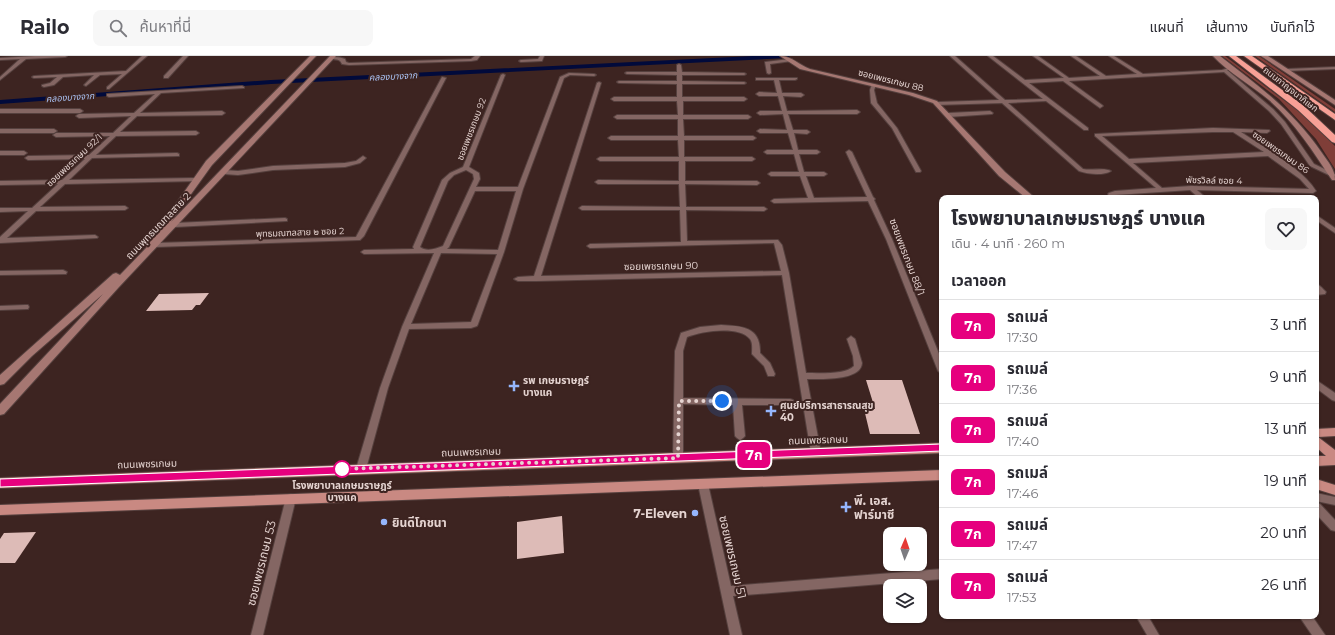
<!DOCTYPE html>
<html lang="th">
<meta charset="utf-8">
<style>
:root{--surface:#fff;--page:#f7f7f7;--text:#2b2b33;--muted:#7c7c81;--line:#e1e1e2}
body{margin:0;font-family:Montserrat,"Noto Sans Thai",sans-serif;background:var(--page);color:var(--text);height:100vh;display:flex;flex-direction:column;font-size:15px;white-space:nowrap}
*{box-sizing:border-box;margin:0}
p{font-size:13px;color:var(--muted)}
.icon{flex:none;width:22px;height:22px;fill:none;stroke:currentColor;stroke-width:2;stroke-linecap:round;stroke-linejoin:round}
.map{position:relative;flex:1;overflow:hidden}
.sheet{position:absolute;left:939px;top:139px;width:380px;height:424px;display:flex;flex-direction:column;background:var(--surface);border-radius:8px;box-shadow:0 1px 3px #0004}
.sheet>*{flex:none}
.badge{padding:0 8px;border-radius:6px;font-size:14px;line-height:26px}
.needle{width:26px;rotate:2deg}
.tools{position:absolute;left:883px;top:471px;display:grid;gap:8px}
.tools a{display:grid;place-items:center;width:44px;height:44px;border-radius:8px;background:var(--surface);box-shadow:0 1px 3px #0004;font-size:20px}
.you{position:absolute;width:20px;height:20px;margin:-10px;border:3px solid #fff;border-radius:50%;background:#1a73e8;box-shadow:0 0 0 6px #1a73e833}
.map>.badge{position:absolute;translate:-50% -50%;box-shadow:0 0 0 2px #fff}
h2{padding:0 12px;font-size:15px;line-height:36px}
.round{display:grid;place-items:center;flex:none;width:42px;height:42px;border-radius:8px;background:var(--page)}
.overview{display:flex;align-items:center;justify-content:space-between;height:68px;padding:0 12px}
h1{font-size:19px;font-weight:800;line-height:30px}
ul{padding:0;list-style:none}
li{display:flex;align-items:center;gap:12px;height:52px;padding:0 12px;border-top:1px solid var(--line)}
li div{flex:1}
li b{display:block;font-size:15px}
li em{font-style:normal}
li .badge{min-width:44px;font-weight:700;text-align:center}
header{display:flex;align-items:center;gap:24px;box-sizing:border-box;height:56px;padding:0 20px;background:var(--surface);border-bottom:1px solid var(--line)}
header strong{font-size:19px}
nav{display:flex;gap:22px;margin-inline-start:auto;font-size:14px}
.search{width:280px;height:36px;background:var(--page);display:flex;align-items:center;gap:10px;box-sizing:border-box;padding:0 14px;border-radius:8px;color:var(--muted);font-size:15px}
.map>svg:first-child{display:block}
</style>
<header>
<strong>Railo</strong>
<div class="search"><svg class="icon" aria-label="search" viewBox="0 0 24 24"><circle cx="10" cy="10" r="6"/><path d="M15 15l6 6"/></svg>ค้นหาที่นี่</div>
<nav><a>แผนที่</a><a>เส้นทาง</a><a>บันทึกไว้</a></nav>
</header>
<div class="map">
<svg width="1335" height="579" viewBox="0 0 1335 579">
<rect width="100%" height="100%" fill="#3d2421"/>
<g fill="#7f3e38">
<path d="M1222,0H1225L1301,57L1335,90V113L1316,83L1279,43Z"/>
<path d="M1255,0H1259L1335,53V56Z"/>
</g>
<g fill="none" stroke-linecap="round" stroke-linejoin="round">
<path fill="#010a3b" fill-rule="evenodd" d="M753,0H790L787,2L271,28L0,48V44L271,24Z"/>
</g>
<g fill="#ddbbb7">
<path d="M209,237L200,249H196L192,254L146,255L159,238Z"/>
<path d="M866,324H902L920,378H870L864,353H875Z"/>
<path d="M562,460L564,497L517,503V466Z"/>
<path d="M36,476L15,507H0V483L4,477Z"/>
</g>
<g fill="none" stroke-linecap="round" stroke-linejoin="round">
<defs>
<g id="street">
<path d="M35,0H67L65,1L26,3L0,24V21L20,3L0,4V2Z"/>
<path d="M142,0H147L109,33H107V31L122,18L100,19L86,30L84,29L94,19L63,21L54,29L44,31L42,30V29L50,27L57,21L34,22L32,21L34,20L126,15Z"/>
<path d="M183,0H188L168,22H164V20Z"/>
<path d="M475,0H480L477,4L471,5L349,9L342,8C339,1 334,5 329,2C333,0 340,1 345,3L346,6L349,7L471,3Z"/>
<path d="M540,0H544L542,5L521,6L519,5L521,4L538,3Z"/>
<path d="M950,0H955L1005,44L1043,43L988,0H993L1025,24L1064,22L1033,0H1038L1069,22L1100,20L1071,0H1076L1106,20L1137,18L1109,0H1114L1143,18L1222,14L1229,12V13L1227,14L1273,53L1285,66L1314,108L1335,118V120H1331L1310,110L1281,68L1269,55L1224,16L1069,25L1102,49L1103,50L1100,52L1063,25L1029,27L1088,72V74H1084L1046,45L1008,47L1083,113C1092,115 1104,111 1111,115C1103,120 1088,118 1079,115L1002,47L936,49V47L938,46L999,44Z"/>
<path d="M790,3H792V5L770,8L771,17L769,18L767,17L765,6Z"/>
<path d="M679,8L681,9L682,16L744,17L746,18L744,19H682V25L744,26L746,27L744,28H682V41H744L747,43L744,45H683V59H748L751,61L748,63H683L684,80H753L756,82L753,84H684V101H752L755,103L752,105H685V125H757L760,127L757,129L685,128L686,151H764L767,153L764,155L686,154L687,185L778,184L782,189L789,217L806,317C818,317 846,319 854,310L853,300L847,283L851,280L855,283L862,307C861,325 821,323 807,323L821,397L819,400L816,401L813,400L811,397L782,219L537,225H518L514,223L518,221L534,220L597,27L599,26L601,27L541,220L781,215L774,187L590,192L587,190L590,188L681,186L680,154H582L579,152L582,150L680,151L679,128H598L595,126L598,124L679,125V105H600L597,103L600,101H679L678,84H611L608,82L611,80H678V63H617L614,61L617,59H678L677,45H614L611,43L614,41H677V28L619,27L617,26L619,25H677V19L627,18L625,17L627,16H677V9Z"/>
<path d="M1335,11V13L1286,15L1284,14L1286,13Z"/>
<path d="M569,17L594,18L596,19L594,20L570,19L564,22L523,133L504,196L478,268L477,270L471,272L409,273L388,332L366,413L364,416L361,417L358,416L356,413L380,332L402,271L434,197L364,198L361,196L364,194L414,193L413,191L442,124L450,117L463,111L501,19L503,18L505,19L469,111L479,117L480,123L476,131H518L560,21ZM466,114L473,118L474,123L443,190C436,193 426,196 420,191L448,125L454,119ZM475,135H516L498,194L447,193L449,191ZM441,197L497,198L471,266L411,268Z"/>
<path d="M442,21L446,22L364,180L360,184L155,191L152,189L155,187L356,181Z"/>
<path d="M756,22H797V23L795,24H779L782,37H801L804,39L801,41L783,40L787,55L857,54L860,56L857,58H788L793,74H807L810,76L807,78L794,77L798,94H817L820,96L817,98H799L804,116H824L827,118L824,120H806L814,142L867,141L846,96L849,94L852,96L873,141L875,143L874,144L892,183L942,305V318L938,315L886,183L868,145L774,147L771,145L774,143L808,142L800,120H771L768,118L771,116H799L794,98H767L764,96L767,94H793L788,77H760L757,75L760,73L787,74L783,58L760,59L757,57L760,55H782L778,40H759L756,38L759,36L777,37L774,24H756Z"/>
<path d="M872,28L876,29L874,34L877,47L897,72L921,115L920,116H916L892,72L871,47L870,34Z"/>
<path d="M242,30L244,31V32L161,37L140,57L222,55L225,57L222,59L137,60L120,76L196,75L199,77L196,79L116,80L96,99L177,97L179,98V100L92,102L69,124L196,122L199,124L198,125L65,128L40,151L125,150L128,152L125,154L36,155L7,182L95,179L98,181L97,182L0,187V181L28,155L0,156V152H32L58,128L0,129V125L62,124L85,103L28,104L25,102L28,100L89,99L110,80L56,81L53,79L56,77H113L131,60L79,62L76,60L79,58L134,57L155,38L109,41L107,40V38Z"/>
<path d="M0,53H80L83,55L80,57H0Z"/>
<path d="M990,55L993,57L992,58L948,61L945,59L948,57Z"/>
<path d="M1213,72L1269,74L1270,75L1267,77L1241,76C1263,91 1302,112 1316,135L1313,137L1197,134L1206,142H1199L1190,134L1115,139L1116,142H1110L1108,138L1109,137L1115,135L1156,132L1095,80V78ZM1213,76H1233L1264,96L1129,103L1102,80ZM1268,100L1300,123L1309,133L1191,130L1162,132L1133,107Z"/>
<path d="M0,73H54L57,75L54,77H0Z"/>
<path d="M0,95H24L27,97L24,99H0Z"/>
<path d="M363,100L366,102L360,107L345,111L273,114L238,119L224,118L221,116L224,114L238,115L273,110L345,107L356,105Z"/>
<path d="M1316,159L1335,172V177L1316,164Z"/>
<path d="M285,162L287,163V165L175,171L172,169L175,167Z"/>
<path d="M63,214L67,216L66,218L0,219V215Z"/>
<path d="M1316,228C1320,229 1323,233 1326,236L1325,238L1316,239Z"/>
<path d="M25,249H28L29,251L28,253L0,254V250Z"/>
<path d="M721,269C742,270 761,271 760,297L770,307L775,318L774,320H768L764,310L752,298C752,293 753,287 750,283C739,269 702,275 687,281L683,295V342L790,343L793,344L794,346L793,348L790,349H742L745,380L743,382L740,384L737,382L735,380L733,349L683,348V402L681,405L678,406L675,405L673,402L675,295L681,277L700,271Z"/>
<path d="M1316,324L1335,337V345L1332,344L1316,332Z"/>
<path d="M703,424L706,425L708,428L731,530L942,513V523L733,540L742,579H730L698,428L700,425Z"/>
<path d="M1316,437L1335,441V449L1316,445Z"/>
<path d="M291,438L294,439L296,442L263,579H251L286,442L288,439Z"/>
<path d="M1316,447L1320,448L1335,464V475L1331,474L1316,458Z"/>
<path d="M1136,560H1148L1159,579H1147Z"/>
<path d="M1299,560H1312L1325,579H1312Z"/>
</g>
<g id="secondary">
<path d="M310,0H316L212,109L171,166L330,0H336L119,231L4,358L0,359V348L103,238L32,300L4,328L0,329V319L113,218L116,217L120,219L147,191L143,189L168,159L206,105Z"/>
<path d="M780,0C792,0 799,9 810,13L913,37L937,45L1005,116L1035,142H1026L999,120L933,47L909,39L800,13Z"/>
<path d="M1213,0H1220C1260,31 1293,55 1322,97C1328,106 1335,113 1335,124H1332C1313,95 1295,67 1269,44C1251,29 1229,17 1213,0Z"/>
<path d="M1261,0H1268L1335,44V49Z"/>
</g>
<g id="primary">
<path d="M1335,372V380L1318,381L1335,394V409L1316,410V400H1326L1316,391V373Z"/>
<path d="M942,387V397L0,432V422Z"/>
<path d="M942,414V424L0,459V449Z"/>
<path d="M1316,423L1335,429V439L1316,433Z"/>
</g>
<g id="highway">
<path d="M1229,0H1236L1304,50L1335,79V87L1332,86L1298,54Z"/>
<path d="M1244,0H1252L1335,58V64Z"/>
</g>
</defs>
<use href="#street" stroke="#55403e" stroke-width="2"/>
<use href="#secondary" stroke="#55403e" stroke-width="2"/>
<use href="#primary" stroke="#55403e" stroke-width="2"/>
<use href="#highway" stroke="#55403e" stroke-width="2"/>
<use href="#street" fill="#846663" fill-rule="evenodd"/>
<use href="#secondary" fill="#a67772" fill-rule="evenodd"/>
<use href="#primary" fill="#c98982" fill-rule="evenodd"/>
<use href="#highway" fill="#f7a096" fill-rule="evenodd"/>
</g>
<path fill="#e6007e" stroke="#fff" d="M942,388L946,392L942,395L0,431V423Z"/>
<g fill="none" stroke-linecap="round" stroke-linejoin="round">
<path stroke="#e5d4d1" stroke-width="4" stroke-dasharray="0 7.2" d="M342,413L678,402L679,345H722"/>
</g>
<g fill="#95b6fd" stroke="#3d2421" stroke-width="1.5">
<path d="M512 324h4v4h4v4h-4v4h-4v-4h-4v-4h4z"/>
<path d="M769 349h4v4h4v4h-4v4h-4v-4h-4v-4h4z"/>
<path d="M844 445h4v4h4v4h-4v4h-4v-4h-4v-4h4z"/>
<circle cx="695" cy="457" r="4"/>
<circle cx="384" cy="466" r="4"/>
</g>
<circle fill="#fff" stroke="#e6007e" stroke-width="2" cx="342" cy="413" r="8"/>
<g text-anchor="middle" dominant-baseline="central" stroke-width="4" stroke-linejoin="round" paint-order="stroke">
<g font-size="9" font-style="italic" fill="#a9c1f2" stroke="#3d2421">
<text transform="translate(393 20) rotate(-3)">คลองบางจาก</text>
<text transform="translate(70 41) rotate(-4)">คลองบางจาก</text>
</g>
<g font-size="9" fill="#e5d4d1" stroke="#3d2421">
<text transform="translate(891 24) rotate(14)">ซอยเพชรเกษม 88</text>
<text transform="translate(1291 33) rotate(38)">ถนนกาญจนาภิเษก</text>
<text transform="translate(471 73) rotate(-69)">ซอยเพชรเกษม 92</text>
<text transform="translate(1281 96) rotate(35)">ซอยเพชรเกษม 86</text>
<text transform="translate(74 104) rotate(-43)">ซอยเพชรเกษม 92/1</text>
<text transform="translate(1214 124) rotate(1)">พัชรวิลล์ ซอย 4</text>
<text transform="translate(300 176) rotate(-2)">พุทธมณฑลสาย ๒ ซอย 2</text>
</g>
<g font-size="10" fill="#e5d4d1" stroke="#3d2421">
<text transform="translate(158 170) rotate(-46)">ถนนพุทธมณฑลสาย 2</text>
<text transform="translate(907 201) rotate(69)">ซอยเพชรเกษม 88/1</text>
<text transform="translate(661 210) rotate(-1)">ซอยเพชรเกษม 90</text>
<text transform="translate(818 384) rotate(-2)">ถนนเพชรเกษม</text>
<text transform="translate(471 396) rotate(-2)">ถนนเพชรเกษม</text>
<text transform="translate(147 408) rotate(-2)">ถนนเพชรเกษม</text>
</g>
<g font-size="10" font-weight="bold" fill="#e5d4d1" stroke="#3d2421" text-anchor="start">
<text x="523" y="324">รพ เกษมราษฎร์<tspan x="523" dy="12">บางแค</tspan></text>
<text x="780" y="349">ศูนย์บริการสาธารณสุข<tspan x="780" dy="12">40</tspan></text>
</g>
<g font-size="10" font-weight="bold" fill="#e5d4d1" stroke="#3d2421">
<text x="342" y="429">โรงพยาบาลเกษมราษฎร์<tspan x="342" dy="12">บางแค</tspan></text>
</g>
<g font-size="12" font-weight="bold" fill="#e5d4d1" stroke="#3d2421" text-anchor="start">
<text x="854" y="444">พี. เอส.<tspan x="854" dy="14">ฟาร์มาซี</tspan></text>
<text x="687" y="457" text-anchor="end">7-Eleven</text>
<text x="392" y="466">ยินดีโภชนา</text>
</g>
<g font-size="12" fill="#e5d4d1" stroke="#3d2421">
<text transform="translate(733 501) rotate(77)">ซอยเพชรเกษม 51</text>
<text transform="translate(261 507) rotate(-76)">ซอยเพชรเกษม 53</text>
</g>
</g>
</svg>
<div class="tools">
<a><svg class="needle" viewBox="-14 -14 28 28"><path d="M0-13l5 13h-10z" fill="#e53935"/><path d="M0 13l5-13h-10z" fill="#7c7c81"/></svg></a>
<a><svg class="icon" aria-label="layers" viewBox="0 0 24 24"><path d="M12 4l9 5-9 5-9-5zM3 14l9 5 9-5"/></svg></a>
</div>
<div class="you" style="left:722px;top:345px"></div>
<b class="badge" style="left:754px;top:399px;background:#e6007e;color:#fff">7ก</b>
<section class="sheet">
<div class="overview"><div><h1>โรงพยาบาลเกษมราษฎร์ บางแค</h1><p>เดิน · 4 นาที · 260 m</p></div><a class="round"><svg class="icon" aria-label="heart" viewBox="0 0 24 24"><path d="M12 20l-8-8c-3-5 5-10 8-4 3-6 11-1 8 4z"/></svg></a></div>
<h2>เวลาออก</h2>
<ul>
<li><span class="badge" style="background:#e6007e;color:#fff">7ก</span><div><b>รถเมล์</b><p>17:30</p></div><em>3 นาที</em></li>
<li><span class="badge" style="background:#e6007e;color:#fff">7ก</span><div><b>รถเมล์</b><p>17:36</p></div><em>9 นาที</em></li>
<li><span class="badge" style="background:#e6007e;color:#fff">7ก</span><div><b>รถเมล์</b><p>17:40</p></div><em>13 นาที</em></li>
<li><span class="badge" style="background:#e6007e;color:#fff">7ก</span><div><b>รถเมล์</b><p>17:46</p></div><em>19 นาที</em></li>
<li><span class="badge" style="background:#e6007e;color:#fff">7ก</span><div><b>รถเมล์</b><p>17:47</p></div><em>20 นาที</em></li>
<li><span class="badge" style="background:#e6007e;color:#fff">7ก</span><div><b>รถเมล์</b><p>17:53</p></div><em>26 นาที</em></li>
</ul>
</section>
</div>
